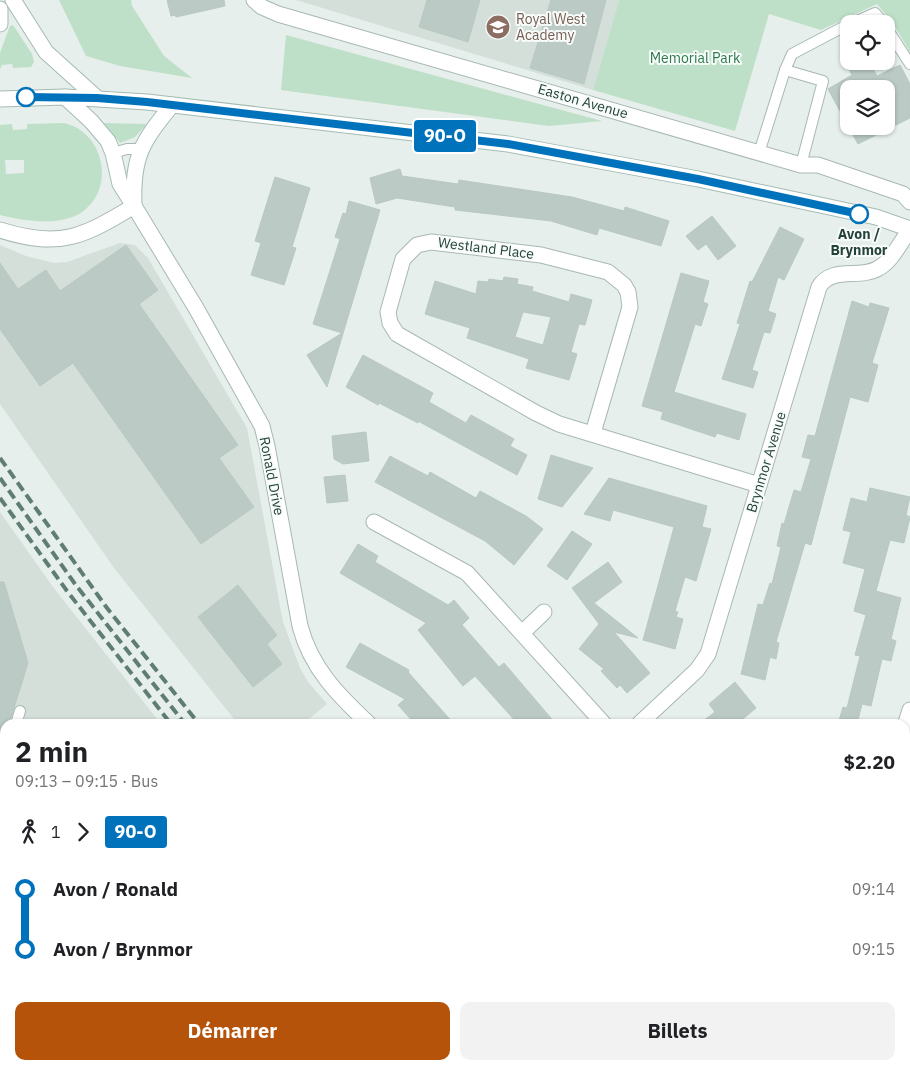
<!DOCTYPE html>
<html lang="fr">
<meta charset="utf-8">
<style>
:root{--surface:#fff;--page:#f2f2f2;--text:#202124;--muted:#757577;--accent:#b45309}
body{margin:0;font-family:"IBM Plex Sans",sans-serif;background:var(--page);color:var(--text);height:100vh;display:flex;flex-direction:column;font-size:19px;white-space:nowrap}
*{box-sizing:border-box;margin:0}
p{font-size:16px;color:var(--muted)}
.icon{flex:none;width:28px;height:28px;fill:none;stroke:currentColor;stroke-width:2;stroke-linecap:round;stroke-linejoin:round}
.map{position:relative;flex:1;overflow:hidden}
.sheet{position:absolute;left:0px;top:719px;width:910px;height:351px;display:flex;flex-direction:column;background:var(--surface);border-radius:15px 15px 0 0;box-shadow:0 1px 4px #0004}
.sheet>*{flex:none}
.badge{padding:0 10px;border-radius:4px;font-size:18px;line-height:32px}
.fabs{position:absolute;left:840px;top:15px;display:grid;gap:10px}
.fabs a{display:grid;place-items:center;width:55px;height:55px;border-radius:10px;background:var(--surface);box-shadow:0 1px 4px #0004;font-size:25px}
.map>.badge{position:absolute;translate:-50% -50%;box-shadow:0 0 0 2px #fff}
.legs{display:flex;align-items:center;gap:8px;height:55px;padding:0 15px;font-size:16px}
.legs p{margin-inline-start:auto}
.headline{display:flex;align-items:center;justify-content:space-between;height:85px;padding:0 15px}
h1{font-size:28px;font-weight:700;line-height:38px}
.primary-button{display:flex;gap:10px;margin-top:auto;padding:10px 15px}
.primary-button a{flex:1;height:58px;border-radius:10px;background:var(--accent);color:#fff;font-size:20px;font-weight:700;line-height:58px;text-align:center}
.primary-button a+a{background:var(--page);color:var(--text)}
ul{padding:0 15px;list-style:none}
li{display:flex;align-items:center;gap:18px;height:60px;font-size:19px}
li i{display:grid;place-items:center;width:8px;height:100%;margin:0 6px;background:currentColor}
li i::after{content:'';width:12px;height:12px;margin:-6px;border:4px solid;border-radius:50%;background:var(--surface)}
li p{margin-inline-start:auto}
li:first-child i{background:linear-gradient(#0000 50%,currentColor 0)}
li:last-child i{background:linear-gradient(currentColor 50%,#0000 0)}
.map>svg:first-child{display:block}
</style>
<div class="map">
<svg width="910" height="1069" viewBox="0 0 910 1069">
<rect width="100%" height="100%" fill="#e6efeb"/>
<g fill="#d4dfda">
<path d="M296,0H619L593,90Z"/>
<path d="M120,243L135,245L148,258L247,428L283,622L300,668L308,682L327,704L303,724H238L114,568L0,404V245L26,256L54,263L67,262Z"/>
<path d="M0,512L53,587L161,724H5V961L0,957Z"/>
<path d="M138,1065H439L443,1069H143Z"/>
</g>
<g fill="#bfe0c8" fill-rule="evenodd">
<path d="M59,0H131L132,6L164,56L192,78L120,66L86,56Z"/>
<path d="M619,0H910V52L894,25L877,4L821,30L769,14L735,131L593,90Z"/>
<path d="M13,25L32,54L34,62L31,67L13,68L12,64L2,65L0,69V53L10,26Z"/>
<path d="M286,35L602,121L549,126L281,90Z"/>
<path d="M63,123C103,130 117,188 82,212C60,227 24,221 0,215V125L12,124L13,130L27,129V124ZM5,160H24V173L6,174Z"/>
<path d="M104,123L147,124L135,137L120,143Z"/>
</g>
<g fill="#bbcac4" stroke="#b8c9c2" fill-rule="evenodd">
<path d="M167,0H224L225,6L176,17L175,15L171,16Z"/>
<path d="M427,0H480L468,42L419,27Z"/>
<path d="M551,0H606L584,84L530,68Z"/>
<path d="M845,61H866L869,66L871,65L877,76L900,65L910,84V118L858,144L828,89L852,75ZM849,89H886V126H849Z"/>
<path d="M400,169L402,176L458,184L459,180L572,197L624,211L625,207L669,221L661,246L599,228L597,235L551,221L455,210V207L397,198L376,204L370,178Z"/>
<path d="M275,177L310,188L292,247L296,248L284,285L251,275L261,243L255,241Z"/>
<path d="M349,201L380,210L327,387L307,355L342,333L313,324L340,239L335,237L343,213L346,214Z"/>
<path d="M712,216L736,246L718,260L706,244L698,250L686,236Z"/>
<path d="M780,227L804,239L784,280L778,277L768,311L776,314L770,333L764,332L752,370L758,372L753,388L722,379L740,324L737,323L750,281L752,282Z"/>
<path d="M126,245L158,290L139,304L238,445L219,458L254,507L201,544L73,363L40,386L0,329V263L18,289L46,270L60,291Z"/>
<path d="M681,273L709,281L703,302L708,304L701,326L695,324L674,392L746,414L739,440L717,433L715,437L661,419L663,412L642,406Z"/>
<path d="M504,277L518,279L517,284L533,287L532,291L569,302L571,294L592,300L585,325L579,324L571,352L577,354L569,380L526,368L529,359L467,338L470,328L425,314L435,281L476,294L478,281L488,282L489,279L503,281ZM523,312L551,317L543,345L515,337Z"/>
<path d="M852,301L869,307L870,303L889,308L872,363L878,365L868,402L850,397L811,545L805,543L776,642L779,643L776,659L770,657L765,680L741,674L758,604L763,605L770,583L772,584L781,547L777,546L782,523L784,524L794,490L801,492L811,459L802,457L808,435L815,436Z"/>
<path d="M363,355L433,393L429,402L466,423L471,415L514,439L510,446L527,455L517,475L418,421V423L379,403L378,405L346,387Z"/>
<path d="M366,432L369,461L343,464L334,459L332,436Z"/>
<path d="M551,455L593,468L562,507L538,499Z"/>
<path d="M390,456L428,476L430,472L476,498L480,491L526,516L543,529L514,565L485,541L375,482Z"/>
<path d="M345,475L348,501L327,503L324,477Z"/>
<path d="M609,478L707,506L702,527L711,529L696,581L685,577L675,611L678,612L676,617L683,619L675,649L643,640L674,527L613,510L610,521L584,514Z"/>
<path d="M870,488L910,497L906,515L910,517L904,543L890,540L876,591L901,598L891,639L896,641L891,661L882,659L871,706L862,704L857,724H838L843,707L847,708L860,656L855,655L866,615L854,611L865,569L843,563L851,532L843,530L851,498L867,502Z"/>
<path d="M572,531L592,544L567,580L547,566Z"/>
<path d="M358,544L378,556L375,562L448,605L454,600L469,618L462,625L499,667L504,663L556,724H518L475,676L463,686L418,630L426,623L340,573Z"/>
<path d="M608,562L622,582L594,603L638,638L614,632L650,673L627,693L620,685L617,688L601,671L604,669L579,649L599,624L572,588Z"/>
<path d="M0,582H4L28,663L9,724H5L3,742H0Z"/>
<path d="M238,585L277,635L267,644L282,664L253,687L198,617Z"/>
<path d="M360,643L409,670L408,672L454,724H415L398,705L405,699L346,667Z"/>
<path d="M735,682L756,708L737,724H699L715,712L709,704Z"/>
</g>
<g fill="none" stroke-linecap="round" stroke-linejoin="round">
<defs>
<g id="service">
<path d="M850,24L875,13L884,24"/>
<path d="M886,27L910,64"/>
<path d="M785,70L792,54L849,24"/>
<path d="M113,153L127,149H141"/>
<path d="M759,153L785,70L823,81L801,165"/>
<path d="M16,724L20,711"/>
<path d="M0,780L5,762"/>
<path d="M0,912L5,914"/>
<path d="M231,1065L232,1069"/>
<path d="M397,1065L400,1069"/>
</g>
<g id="minor">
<path d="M254,0L262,7L278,14L801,165H818L903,194L910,202"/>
<path d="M134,206L196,308L262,426L267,446L300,626C311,668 338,695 369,724"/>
<path d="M593,433L630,307L628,292L624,285L608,272L541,255L431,242L417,245L403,259L388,312L390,323L397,334L536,413L559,424L759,485"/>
<path d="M374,522L467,573L604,724"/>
<path d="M522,633L544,612"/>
<path d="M639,724L697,670L708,654L819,287C831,266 859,279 877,269C892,262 900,242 910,230"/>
<path d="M905,726L910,710"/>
<path d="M905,824L910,825"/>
<path d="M0,975L5,978"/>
<path d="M905,994L910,1000"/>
<path d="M110,1065L115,1069"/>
<path d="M679,1065L682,1069"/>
</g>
<path id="tertiary" d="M0,230C60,249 83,237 134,206"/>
<g id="secondary">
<path d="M13,0L46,52L97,98"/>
<path d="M0,9V24"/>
<path d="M65,97L91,121L108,141L113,153L120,184L134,206"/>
<path d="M0,99L65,97L147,102L508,144L698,179L876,217L910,229"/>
<path d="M134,206C132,156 142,142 172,105"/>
</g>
<path id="motorway" d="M0,1066L3,1069"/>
</defs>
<use href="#service" stroke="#a8b8b2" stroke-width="12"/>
<use href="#minor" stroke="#a8b8b2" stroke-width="17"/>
<use href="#tertiary" stroke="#a8b8b2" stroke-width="17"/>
<use href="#secondary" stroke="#a4bbb3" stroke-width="17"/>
<use href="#motorway" stroke="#c2cac8" stroke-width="17"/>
<use href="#service" stroke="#fff" stroke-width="10"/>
<use href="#minor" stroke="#fff" stroke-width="15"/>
<use href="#tertiary" stroke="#fff" stroke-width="15"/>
<use href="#secondary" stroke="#fff" stroke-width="15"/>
<use href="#motorway" stroke="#2f6f62" stroke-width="15"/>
<g stroke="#5f7d75" stroke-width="4" stroke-dasharray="10 5" stroke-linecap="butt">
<path d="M0,458L107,608L199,724"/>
<path d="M0,478L75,584L185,724"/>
<path d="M0,498L67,591L171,724"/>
<path d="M452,1065L455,1069"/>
<path d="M466,1065L469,1069"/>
<path d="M480,1065L483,1069"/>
</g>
</g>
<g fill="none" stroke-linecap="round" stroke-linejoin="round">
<defs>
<path id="line-1" d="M26,97L97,98L147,102L508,144L698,179L859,214"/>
</defs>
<use href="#line-1" stroke="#fff" stroke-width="11"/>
<use href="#line-1" stroke="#0072bc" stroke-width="8"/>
</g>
<defs>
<symbol id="school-disc" viewBox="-11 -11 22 22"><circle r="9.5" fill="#8d6e63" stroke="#f7fbf9"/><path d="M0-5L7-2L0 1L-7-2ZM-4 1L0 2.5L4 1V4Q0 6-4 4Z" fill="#fff"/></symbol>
</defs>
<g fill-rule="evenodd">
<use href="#school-disc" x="484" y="13" width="28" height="28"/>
</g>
<g fill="#fff" stroke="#0072bc" stroke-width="2.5">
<circle cx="26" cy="97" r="9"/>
<circle cx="859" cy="214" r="9"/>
</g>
<g text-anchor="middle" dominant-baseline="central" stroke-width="4" stroke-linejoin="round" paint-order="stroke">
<g font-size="14" fill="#785e54" stroke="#f7fbf9" text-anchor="start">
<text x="516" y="19">Royal West<tspan x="516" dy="16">Academy</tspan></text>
</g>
<g font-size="14" fill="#2d7a4b" stroke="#f7fbf9">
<text x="695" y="58">Memorial Park</text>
</g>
<g font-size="14" fill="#24423a" stroke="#f7fbf9">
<text transform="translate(583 101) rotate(16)">Easton Avenue</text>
<text transform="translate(486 248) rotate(7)">Westland Place</text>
<text transform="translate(766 462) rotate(-73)">Brynmor Avenue</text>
<text transform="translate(272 476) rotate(79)">Ronald Drive</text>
</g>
<g font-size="14" font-weight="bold" fill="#24423a" stroke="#f7fbf9">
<text x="859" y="234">Avon /<tspan x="859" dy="16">Brynmor</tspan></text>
</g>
</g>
</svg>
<div class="fabs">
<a><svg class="icon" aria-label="locate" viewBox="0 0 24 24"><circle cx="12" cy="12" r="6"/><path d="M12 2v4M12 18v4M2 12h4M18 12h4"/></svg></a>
<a><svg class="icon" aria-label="layers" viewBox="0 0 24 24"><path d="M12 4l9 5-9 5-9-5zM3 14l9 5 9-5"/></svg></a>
</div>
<b class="badge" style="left:445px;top:136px;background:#0072bc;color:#fff">90-O</b>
<section class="sheet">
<div class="headline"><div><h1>2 min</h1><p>09:13 – 09:15 · Bus</p></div><b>$2.20</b></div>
<div class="legs"><svg class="icon" aria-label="walk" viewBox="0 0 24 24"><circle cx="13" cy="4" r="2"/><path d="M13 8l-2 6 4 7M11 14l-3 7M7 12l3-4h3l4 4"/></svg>1<svg class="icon" aria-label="forward" viewBox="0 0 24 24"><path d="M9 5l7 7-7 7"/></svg><b class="badge" style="background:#0072bc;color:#fff">90-O</b></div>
<ul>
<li><i style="color:#0072bc"></i><b>Avon / Ronald</b><p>09:14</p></li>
<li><i style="color:#0072bc"></i><b>Avon / Brynmor</b><p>09:15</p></li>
</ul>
<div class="primary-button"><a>Démarrer</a><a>Billets</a></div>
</section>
</div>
